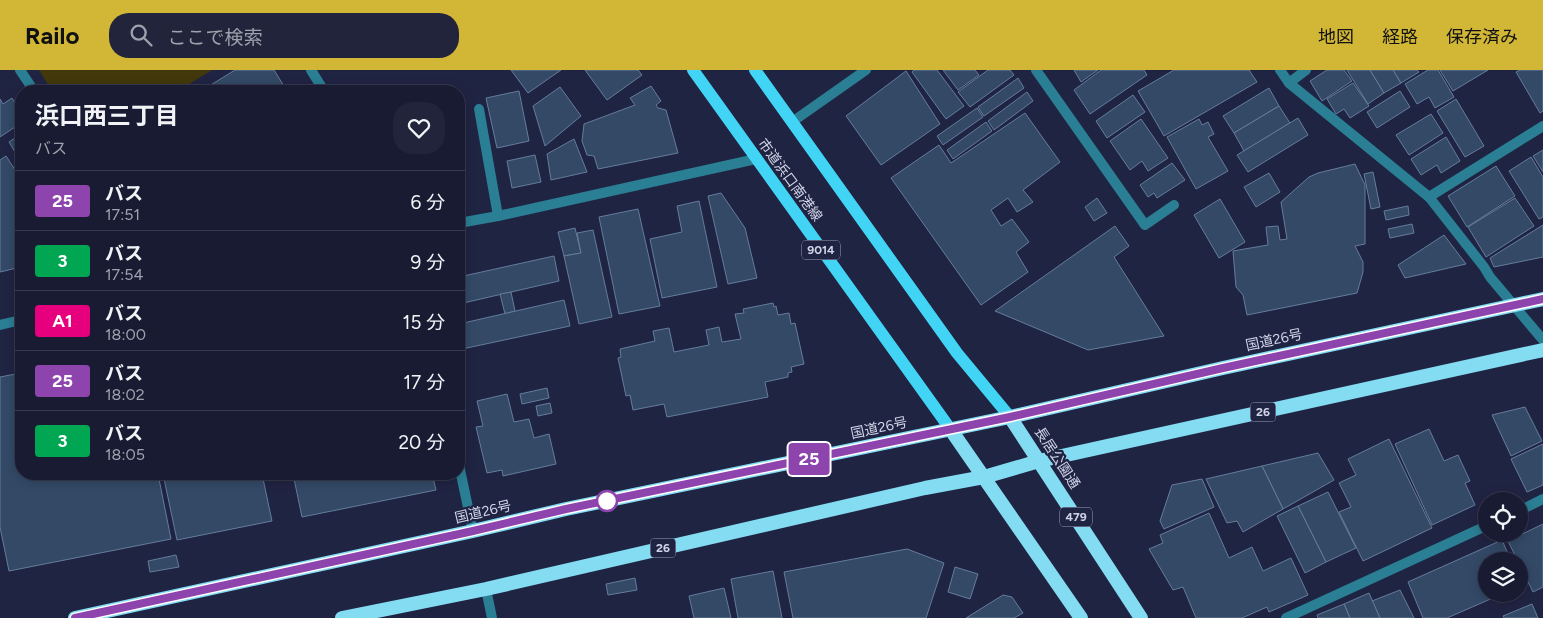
<!DOCTYPE html>
<html lang="ja">
<meta charset="utf-8">
<style>
:root{--surface:#181b32;--page:#21243a;--text:#f1f3f6;--muted:#9fa1ac;--line:#36394d;--accent:#d2b736}
body{margin:0;font-family:Figtree,"Noto Sans JP",sans-serif;background:var(--page);color:var(--text);height:100vh;display:flex;flex-direction:column;font-size:19px;white-space:nowrap}
*{box-sizing:border-box;margin:0}
p{font-size:16px;color:var(--muted)}
.icon{flex:none;width:28px;height:28px;fill:none;stroke:currentColor;stroke-width:2;stroke-linecap:round;stroke-linejoin:round}
.map{position:relative;flex:1;overflow:hidden}
.sheet{position:absolute;left:15px;top:15px;width:450px;height:395px;display:flex;flex-direction:column;background:var(--surface);border-radius:20px;box-shadow:0 2px 12px #0003,0 0 0 1px var(--line)}
.sheet>*{flex:none}
.badge{padding:0 10px;border-radius:4px;font-size:18px;line-height:32px}
.fabs{position:absolute;left:1478px;top:422px;display:grid;gap:10px}
.fabs a{display:grid;place-items:center;width:50px;height:50px;border-radius:50%;background:var(--surface);box-shadow:0 2px 12px #0003,0 0 0 1px var(--line);font-size:25px}
.map>.badge{position:absolute;translate:-50% -50%;box-shadow:0 0 0 2px #fff}
.round{display:grid;place-items:center;flex:none;width:52px;height:52px;border-radius:20px;background:var(--page)}
.overview{display:flex;align-items:center;justify-content:space-between;height:85px;padding:0 20px}
h1{font-size:24px;font-weight:700;line-height:38px}
ul{padding:0;list-style:none}
li{display:flex;align-items:center;gap:15px;height:60px;padding:0 20px;border-top:1px solid var(--line)}
li div{flex:1}
li b{display:block;font-size:19px}
li em{font-style:normal}
li .badge{min-width:55px;font-weight:700;text-align:center}
header{display:flex;align-items:center;gap:30px;box-sizing:border-box;height:70px;padding:0 25px;background:var(--accent);color:#111}
header strong{font-size:24px}
nav{display:flex;gap:28px;margin-inline-start:auto;font-size:18px}
.search{width:350px;height:45px;background:var(--page);display:flex;align-items:center;gap:12px;box-sizing:border-box;padding:0 18px;border-radius:20px;color:var(--muted);font-size:19px}
.map>svg:first-child{display:block}
</style>
<header>
<strong>Railo</strong>
<div class="search"><svg class="icon" aria-label="search" viewBox="0 0 24 24"><circle cx="10" cy="10" r="6"/><path d="M15 15l6 6"/></svg>ここで検索</div>
<nav><a>地図</a><a>経路</a><a>保存済み</a></nav>
</header>
<div class="map">
<svg width="1543" height="548" viewBox="0 0 1543 548">
<rect width="100%" height="100%" fill="#202443"/>
<path fill="#42380b" d="M39,0H212L178,21H52Z"/>
<g fill="#334966" stroke="#657c9d">
<path d="M235,0H274L287,21H201Z"/>
<path d="M511,0H561L528,23Z"/>
<path d="M585,0H638L642,5L607,30Z"/>
<path d="M914,0H937L964,36L946,49L912,2Z"/>
<path d="M943,0H975L979,5L958,20Z"/>
<path d="M988,0H1010L1014,5L970,37L958,22Z"/>
<path d="M1074,0H1098L1081,12Z"/>
<path d="M1101,0H1144L1147,5L1090,44L1074,20Z"/>
<path d="M1174,0H1249L1257,12L1164,66L1138,21Z"/>
<path d="M1327,0H1344L1352,11L1322,31L1310,11Z"/>
<path d="M1347,0H1370L1384,23L1368,34Z"/>
<path d="M1370,0H1393L1401,13L1384,23Z"/>
<path d="M1393,0H1417L1419,2L1401,13Z"/>
<path d="M1428,0H1438L1454,27L1435,38L1429,27L1417,34L1405,14Z"/>
<path d="M1440,0H1488L1453,21Z"/>
<path d="M1520,0H1543V41L1540,43L1516,2Z"/>
<path d="M906,1L940,54L881,95L846,46Z"/>
<path d="M1018,8L1024,18L984,46L978,37Z"/>
<path d="M1353,13L1369,36L1350,48L1344,39L1336,44L1327,29Z"/>
<path d="M651,16L661,31L656,35L658,38L666,40L678,83L598,99L594,86L587,85L582,71L584,54L635,35L630,28Z"/>
<path d="M560,17L581,46L545,76L533,36Z"/>
<path d="M1269,18L1279,36L1234,63L1223,46Z"/>
<path d="M519,21L529,71L497,78L486,28Z"/>
<path d="M1400,21L1410,37L1377,58L1367,42Z"/>
<path d="M1027,22L1033,31L994,60L988,51Z"/>
<path d="M1133,25L1145,42L1107,68L1096,51Z"/>
<path d="M12,28L21,43V53L0,67V29L3,34Z"/>
<path d="M1456,29L1484,76L1465,87L1437,41Z"/>
<path d="M1279,36L1290,53L1244,81L1234,63Z"/>
<path d="M977,38L983,47L943,75L937,66Z"/>
<path d="M1025,43L1060,92L1023,120L1033,132L1017,142L1008,128L991,140L1001,156L1012,149L1029,172L1016,182L1028,202L981,235L891,108L939,75L951,93Z"/>
<path d="M1431,44L1443,63L1409,85L1396,65Z"/>
<path d="M1298,48L1308,65L1248,102L1237,85Z"/>
<path d="M1141,49L1168,88L1148,101L1142,91L1130,100L1110,71Z"/>
<path d="M1199,49L1202,55L1208,52L1214,64L1208,67L1228,101L1196,119L1167,67Z"/>
<path d="M986,52L992,61L953,89L947,80Z"/>
<path d="M21,64V78L15,82L9,72Z"/>
<path d="M1446,67L1460,91L1441,103L1437,95L1421,105L1411,89Z"/>
<path d="M574,69L587,102L551,110L547,84Z"/>
<path d="M1543,80V102L1533,86Z"/>
<path d="M535,85L541,112L512,118L507,91Z"/>
<path d="M6,86L21,109V197L0,202V90Z"/>
<path d="M1531,87L1543,107V147L1539,149L1509,101Z"/>
<path d="M1172,93L1185,110L1157,128L1154,123L1148,127L1140,115Z"/>
<path d="M1355,94L1365,115V174L1355,176L1363,192V202L1357,223L1247,245L1243,225L1236,217L1233,181L1268,175L1266,157L1278,156L1280,170L1287,169L1281,132L1309,107L1318,103Z"/>
<path d="M1496,96L1515,126L1467,157L1448,126Z"/>
<path d="M1373,102L1380,137L1371,139L1364,104Z"/>
<path d="M1269,103L1280,122L1256,137L1244,117Z"/>
<path d="M721,123L745,158L757,208L728,214L708,126Z"/>
<path d="M1097,128L1107,143L1094,151L1085,137Z"/>
<path d="M1515,128L1534,156L1486,187L1468,157Z"/>
<path d="M1220,129L1245,172L1219,188L1194,145Z"/>
<path d="M699,131L717,217L662,228L650,169L682,162L677,136Z"/>
<path d="M1408,136L1409,145L1386,150L1384,141Z"/>
<path d="M638,139L660,236L619,244L599,147Z"/>
<path d="M1412,154L1414,163L1390,168L1388,159Z"/>
<path d="M1543,155V187L1494,197L1490,188Z"/>
<path d="M1115,156L1129,176L1114,187L1164,266L1088,280L995,241Z"/>
<path d="M575,158L581,183L564,186L558,162Z"/>
<path d="M593,160L612,247L579,254L564,186L581,183L577,163Z"/>
<path d="M1444,165L1466,194L1405,208L1398,195Z"/>
<path d="M554,186L559,211L459,234V207Z"/>
<path d="M511,222L515,241L505,244L500,224Z"/>
<path d="M564,230L570,256L462,279L459,264V254Z"/>
<path d="M773,233L774,237L776,236L778,245L789,243L791,254L795,253L804,294L791,297L792,302L788,303V307L765,312L768,327L667,347L664,334L633,340L630,325L626,326L618,288L621,287L620,279L655,271L653,261L669,258L674,282L709,275L706,260L719,257L722,272L741,269L735,244L744,243L743,239Z"/>
<path d="M21,303V404H158L171,469L9,501L0,457V307Z"/>
<path d="M547,318L549,328L522,334L520,324Z"/>
<path d="M507,324L514,352L529,349L534,368L549,364L556,394L503,406L502,400L487,403L476,357L483,356L477,331Z"/>
<path d="M550,333L552,343L538,346L536,336Z"/>
<path d="M1525,337L1542,371L1511,386L1492,345Z"/>
<path d="M1429,359L1444,391L1458,385L1470,411L1465,413L1475,435L1432,455L1395,374Z"/>
<path d="M1389,369L1432,458L1363,491L1339,442L1351,437L1339,413L1356,405L1348,389Z"/>
<path d="M1543,374V415L1527,422L1511,389Z"/>
<path d="M1318,383L1334,410L1283,439L1262,396Z"/>
<path d="M1262,396L1283,439L1243,462L1237,451L1227,453L1206,409Z"/>
<path d="M163,404H262L272,451L177,470Z"/>
<path d="M293,404H432L436,420L302,447Z"/>
<path d="M1202,409L1214,437L1164,459L1160,451L1172,415Z"/>
<path d="M1328,422L1356,478L1326,492L1298,436Z"/>
<path d="M1298,436L1326,492L1305,503L1277,446Z"/>
<path d="M1209,443L1229,488L1252,477L1263,501L1291,488L1308,525L1269,542L1267,537L1242,548H1196L1183,517L1173,520L1149,479L1163,473L1160,465Z"/>
<path d="M1543,454V517L1533,522L1508,471Z"/>
<path d="M1502,470L1511,491H1486V524H1502L1447,548H1423L1408,512Z"/>
<path d="M907,479L944,493L926,548H793L784,502Z"/>
<path d="M176,485L179,497L150,502L148,491Z"/>
<path d="M955,497L978,504L970,529L948,522Z"/>
<path d="M773,501L782,548H738L731,509Z"/>
<path d="M635,508L637,520L608,525L606,514Z"/>
<path d="M724,518L731,548H694L689,526Z"/>
<path d="M1400,520L1414,548H1380L1372,531Z"/>
<path d="M1369,523L1380,548H1350L1344,534Z"/>
<path d="M1003,525L1012,527L1023,543L1014,548H966Z"/>
<path d="M1344,534L1350,548H1318L1317,545Z"/>
<path d="M1532,534L1538,548H1504L1503,546Z"/>
</g>
<g fill="none" stroke-linecap="round" stroke-linejoin="round">
<path stroke="#2a7f94" stroke-width="10" d="M479,39L498,146"/>
<g stroke="#2a7f94" stroke-width="10">
<path d="M20,0L34,21"/>
<path d="M311,0L324,21"/>
<path d="M1036,0L1145,155L1174,135"/>
<path d="M1280,0L1289,13L1429,127L1484,197L1490,207L1543,270"/>
<path d="M1289,13L1306,0"/>
<path d="M792,52L866,0"/>
<path d="M1429,127L1543,56"/>
<path d="M459,153L498,146L756,89"/>
<path d="M0,255L21,250"/>
<path d="M459,395L473,461"/>
<path d="M1519,441L1543,429"/>
<path d="M486,519L492,548"/>
<path d="M1286,548L1486,456"/>
</g>
<g stroke="#42d4f5" stroke-width="12">
<path d="M693,0L951,360"/>
<path d="M755,0L957,283L1010,347"/>
</g>
<g stroke="#83dcf2" stroke-width="14">
<path d="M1010,347L1141,548"/>
<path d="M951,360L1081,548"/>
<path d="M75,548L473,461L566,439L1010,347L1223,298L1543,229"/>
<path d="M342,548L486,519L925,418L984,407L1039,391L1543,280"/>
</g>
</g>
<g fill="none" stroke-linecap="round" stroke-linejoin="round">
<defs>
<path id="line" d="M75,548L473,461L566,439L1010,347L1223,298L1543,229"/>
</defs>
<use href="#line" stroke="#fff" stroke-width="11"/>
<use href="#line" stroke="#8e44ad" stroke-width="8"/>
</g>
<circle fill="#fff" stroke="#8e44ad" stroke-width="2.5" cx="607" cy="431" r="10"/>
<g text-anchor="middle" dominant-baseline="central" stroke-width="4.5" stroke-linejoin="round" paint-order="stroke">
<g fill="#202443" stroke="#9b9fb6" stroke-width="1">
<rect x="802" y="170.5" width="38" height="19" rx="4"/>
<rect x="1250.5" y="332.5" width="25" height="19" rx="4"/>
<rect x="1060" y="437.5" width="32" height="19" rx="4"/>
<rect x="650.5" y="468.5" width="25" height="19" rx="4"/>
</g>
<g font-size="12" font-weight="bold" fill="#d0d4e8">
<text x="821" y="180">9014</text>
<text x="1263" y="342">26</text>
<text x="1076" y="447">479</text>
<text x="663" y="478">26</text>
</g>
<g font-size="14" fill="#d0d4e8" stroke="#202443">
<text transform="translate(790 110) rotate(54)">市道浜口南港線</text>
<text transform="translate(1274 270) rotate(-12)">国道26号</text>
<text transform="translate(879 358) rotate(-12)">国道26号</text>
<text transform="translate(1057 388) rotate(57)">長居公園通</text>
<text transform="translate(483 442) rotate(-13)">国道26号</text>
</g>
</g>
</svg>
<div class="fabs">
<a><svg class="icon" aria-label="locate" viewBox="0 0 24 24"><circle cx="12" cy="12" r="6"/><path d="M12 2v4M12 18v4M2 12h4M18 12h4"/></svg></a>
<a><svg class="icon" aria-label="layers" viewBox="0 0 24 24"><path d="M12 4l9 5-9 5-9-5zM3 14l9 5 9-5"/></svg></a>
</div>
<b class="badge" style="left:809px;top:389px;background:#8e44ad;color:#fff">25</b>
<section class="sheet">
<div class="overview"><div><h1>浜口西三丁目</h1><p>バス</p></div><a class="round"><svg class="icon" aria-label="heart" viewBox="0 0 24 24"><path d="M12 20l-8-8c-3-5 5-10 8-4 3-6 11-1 8 4z"/></svg></a></div>
<ul>
<li><span class="badge" style="background:#8e44ad;color:#fff">25</span><div><b>バス</b><p>17:51</p></div><em>6 分</em></li>
<li><span class="badge" style="background:#00a651;color:#fff">3</span><div><b>バス</b><p>17:54</p></div><em>9 分</em></li>
<li><span class="badge" style="background:#e6007e;color:#fff">A1</span><div><b>バス</b><p>18:00</p></div><em>15 分</em></li>
<li><span class="badge" style="background:#8e44ad;color:#fff">25</span><div><b>バス</b><p>18:02</p></div><em>17 分</em></li>
<li><span class="badge" style="background:#00a651;color:#fff">3</span><div><b>バス</b><p>18:05</p></div><em>20 分</em></li>
</ul>
</section>
</div>
